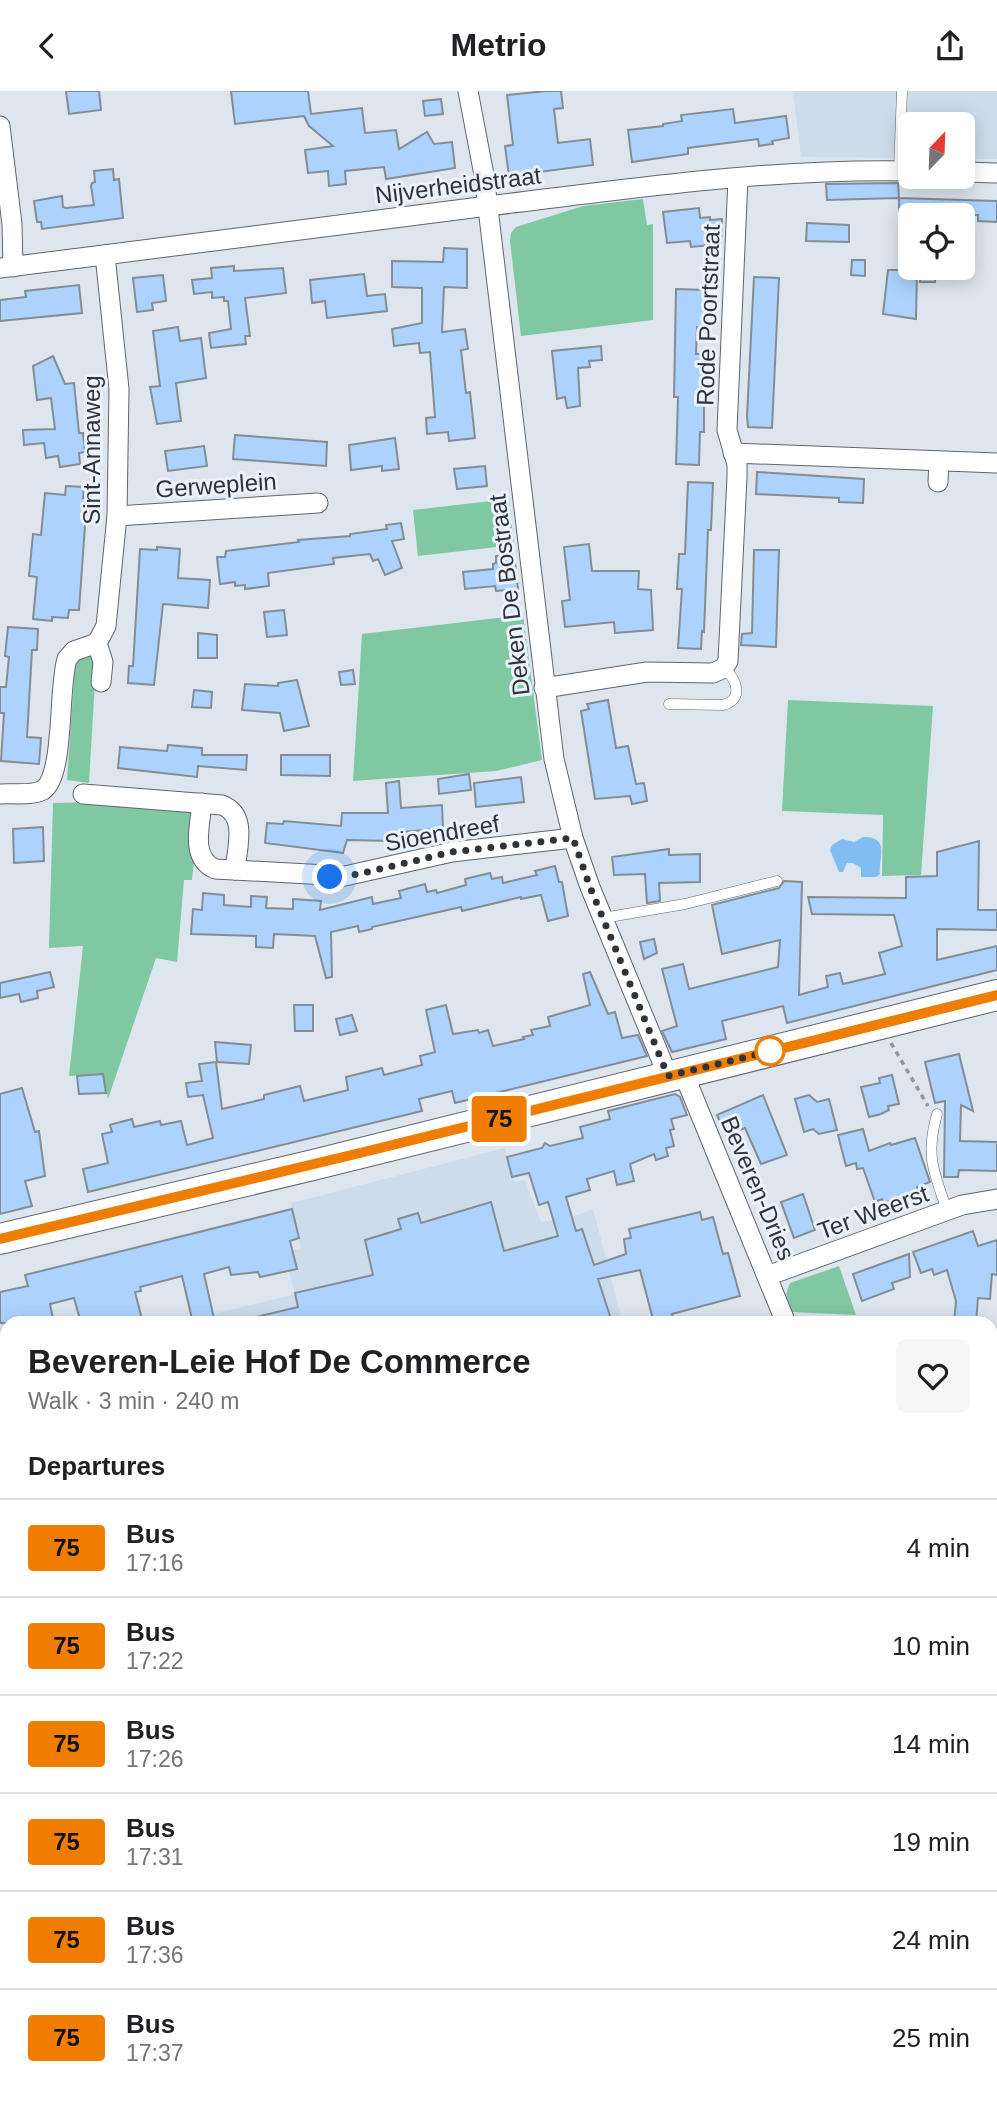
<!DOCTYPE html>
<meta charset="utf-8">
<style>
:root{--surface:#fff;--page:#f6f6f6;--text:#202124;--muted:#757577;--line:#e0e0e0}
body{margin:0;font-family:Helvetica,sans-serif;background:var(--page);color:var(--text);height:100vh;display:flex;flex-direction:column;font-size:26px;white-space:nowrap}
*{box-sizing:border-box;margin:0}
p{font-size:23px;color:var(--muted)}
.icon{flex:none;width:38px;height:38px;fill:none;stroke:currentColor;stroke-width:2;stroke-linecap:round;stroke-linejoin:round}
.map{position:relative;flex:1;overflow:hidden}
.drawer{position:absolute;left:0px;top:1225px;width:998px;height:786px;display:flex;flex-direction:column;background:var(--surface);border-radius:21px 21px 0 0;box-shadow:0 4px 18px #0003}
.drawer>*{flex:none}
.badge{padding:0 14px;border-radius:5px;font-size:24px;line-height:46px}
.needle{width:46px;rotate:23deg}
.buttons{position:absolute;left:898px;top:21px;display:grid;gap:14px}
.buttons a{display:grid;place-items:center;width:77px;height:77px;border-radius:10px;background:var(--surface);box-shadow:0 4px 18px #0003;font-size:35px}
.you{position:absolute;width:35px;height:35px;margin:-18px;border:5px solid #fff;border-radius:50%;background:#1a73e8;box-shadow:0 0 0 10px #1a73e833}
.map>.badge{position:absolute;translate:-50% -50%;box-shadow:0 0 0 4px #fff}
h2{padding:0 28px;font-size:26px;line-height:63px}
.round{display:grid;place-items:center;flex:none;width:74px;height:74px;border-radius:10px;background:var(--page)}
.summary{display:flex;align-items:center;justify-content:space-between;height:119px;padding:0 28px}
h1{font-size:33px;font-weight:700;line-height:52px}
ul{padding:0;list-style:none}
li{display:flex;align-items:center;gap:21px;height:98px;padding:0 28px;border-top:2px solid var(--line)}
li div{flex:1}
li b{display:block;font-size:26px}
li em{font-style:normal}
li .badge{min-width:77px;font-weight:700;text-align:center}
header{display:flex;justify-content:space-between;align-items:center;height:91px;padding:0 28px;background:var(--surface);font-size:32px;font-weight:700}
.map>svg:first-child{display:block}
</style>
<header><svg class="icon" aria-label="back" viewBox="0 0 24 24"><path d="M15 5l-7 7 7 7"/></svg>Metrio<svg class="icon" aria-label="share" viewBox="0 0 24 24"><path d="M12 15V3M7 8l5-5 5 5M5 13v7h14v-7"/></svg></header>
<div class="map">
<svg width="997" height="2010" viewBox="0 0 997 2010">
<rect width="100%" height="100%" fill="#dde6ef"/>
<g fill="#cddceb">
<path d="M793,0H997V68H963L962,33H910V67L801,66Z"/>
<path d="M505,1057L514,1091L525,1089L541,1131L572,1126L593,1118L623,1232H215L213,1223L295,1203L284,1161L301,1157L291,1112Z"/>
<path d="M7,1329V1435L3,1436L0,1419V1331Z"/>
</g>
<g fill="#80c8a1">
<path d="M643,108L647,134L653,133V229L521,245L510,150L511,142L516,136L583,115Z"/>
<path d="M509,408L514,454L418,465L413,419Z"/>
<path d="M523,524L542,669L496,680L353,690L362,543Z"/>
<path d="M84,565L90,566L96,573L89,692L67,689L75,574L78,567Z"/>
<path d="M788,609L933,615L921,784L882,785L883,724L782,720Z"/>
<path d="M101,711L190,720C202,732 193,772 192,789H184L177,871L156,867L108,1008L103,983L69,985L83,855L49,857L53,712Z"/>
<path d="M839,1175L856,1224L792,1221L786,1203L790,1192Z"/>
<path d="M991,1364L997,1365V1464L995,1424H991Z"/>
<path d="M526,2004H872L821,2007V2010H526Z"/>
</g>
<path fill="#81bdf1" d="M863,746C891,745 878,768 880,783L876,786H861V777L853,772H847L843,781H839L830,759L832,754L842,748L854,751Z"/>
<g fill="#acd3fe" stroke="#848c95" stroke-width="2">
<path d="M66,0H99L101,19L69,23Z"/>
<path d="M231,0H308L311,23L362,17L365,42L396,39L399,58L427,41L434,53L452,51L455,77L386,88L384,76L345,80L346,93L329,95L328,80L308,82L305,59L333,55L309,35L304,25L235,33Z"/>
<path d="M546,0H561L563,17L554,18L558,52L590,48L593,74L509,85L505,55L513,54L507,4Z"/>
<path d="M441,8L443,23L425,25L423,10Z"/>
<path d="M733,18L735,32L786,25L789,47L772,50L773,53L759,55L758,48L688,57V63L632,71L628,39L663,35V33L682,30L681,24Z"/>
<path d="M113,78L114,89L119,88L123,127L42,138L41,131H37L34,110L62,105L63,116L66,117L94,114L91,95L92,92L95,91L94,80Z"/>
<path d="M898,92L899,107L997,110V131L978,130V124H899V107L827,109L826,93Z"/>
<path d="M699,117L700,127L710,126V129L722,128L721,153L691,156L690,150L667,152L663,121Z"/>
<path d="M807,132L849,134V151L806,150Z"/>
<path d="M444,157L467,158V197L444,196L442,241L465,238L468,258L461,259L466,302L470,301L475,347L449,350L448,341L427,343L426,327L435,326L430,261L420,262L419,252L394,255L392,238L422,232V197L392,196V170L443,171Z"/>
<path d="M852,169H865V185L851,184Z"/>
<path d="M234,175V180L283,177L286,202L245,207L250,245H245L246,253L211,257L209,242L231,238L228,210H224V206L212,207V201L194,203L192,189L212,187L211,177Z"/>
<path d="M920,177H936L935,191H920Z"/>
<path d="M888,179H917L916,228L883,223Z"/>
<path d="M364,183L367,205L385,203L387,220L327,227L325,210L312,212L310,189Z"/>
<path d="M163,184L166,210L152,212L153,219L137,221L133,187Z"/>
<path d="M754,186L779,187L772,337L748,336L747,325Z"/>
<path d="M79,194L82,222L0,230V209L26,206L25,200Z"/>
<path d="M676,198L705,199L704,236H697L696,263H703L702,301H704V341H700L699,374L676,373L678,306H674Z"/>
<path d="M178,236L180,250L201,247L206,287L176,292L181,330L157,333L150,296L160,295L153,240Z"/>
<path d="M601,255L602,269L589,270L590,276L578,277L580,315L567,317L565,306L557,308L552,260Z"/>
<path d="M53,265L65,293L74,292L79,342H83L85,361L79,362L80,373L60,376L58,365L46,367L44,352L24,354L23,339L55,338L51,307L37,309L33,275Z"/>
<path d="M235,344L327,351L326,375L233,368Z"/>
<path d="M395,347L399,378L382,380V375L351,379L349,354Z"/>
<path d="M204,355L207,375L168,380L165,360Z"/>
<path d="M485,375L487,395L457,398L454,378Z"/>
<path d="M757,381L864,388L863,412L839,411V407L756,403Z"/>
<path d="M688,391L713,392L711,439H708L704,541L702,540L701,558L678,557L682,498H677L679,463H685Z"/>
<path d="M66,395L84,396L83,407H87L79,519H69L68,527L52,526V530L33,528L37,486L29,485L33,443L41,444L45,402L65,404Z"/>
<path d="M401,432L404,448L392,450L402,477L385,484L378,468L373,470L370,463L333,467L334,473L268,482L269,495L245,498V494L235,495V491L220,493L217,466H225L226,460L299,451L298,449L350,445V443L387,438L386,434Z"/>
<path d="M589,453L592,480H639L638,498L651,499L653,539L615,542L614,531L565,536L562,510L570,509L564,456Z"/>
<path d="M157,456L180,458L178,487L210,489L208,517L163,513L154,594L128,592L129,575H133L140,458L157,459Z"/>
<path d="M754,459H779L776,556L741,554L742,543L752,542Z"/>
<path d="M508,463L515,471L518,498L496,500L495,495L465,498L463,481L493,478V473L496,472V465Z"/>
<path d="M284,519L287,544L267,546L264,521Z"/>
<path d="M8,536L38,538L37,559H32L27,646L41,647L39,673L1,670L4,622H0V596H6L9,566L5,565Z"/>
<path d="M198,542L217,544V567H198Z"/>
<path d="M353,579L355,593L341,594L339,581Z"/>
<path d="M297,589L309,635L284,640L280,622L242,619L245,593L278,595V592Z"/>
<path d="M194,599L212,601L211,617L192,616Z"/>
<path d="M608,609L616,657L628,655L636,693L644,692L647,710L632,713L630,705L595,708L581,620L589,618L587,613Z"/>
<path d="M168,654L202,657V664H247L246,679L198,675L197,686L118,677L120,656L167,660Z"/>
<path d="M281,664H330V685L281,684Z"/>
<path d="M469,683L471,699L439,703L438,688Z"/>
<path d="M521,686L524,711L476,716L474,692Z"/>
<path d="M399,690L401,717L442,714L443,737L394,742V750L347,749L343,762L265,752L267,732L283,733L284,730L341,735L342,722H388L386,692Z"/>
<path d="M43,736L44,770L14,772L13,738Z"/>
<path d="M979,750L978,819H997V839L937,838V869L997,855V879L787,932L783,915L722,930L726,948L672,961L662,940L677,935L662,878L683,873L689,898L778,876L780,849L722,863L712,814L779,797L784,790L802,791L799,904L828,896L826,885L840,882L843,893L885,883L879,862L902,855L894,824L812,823L808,806L906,807V786L937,785V761Z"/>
<path d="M669,758V764L700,763V791L659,792L660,810L647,812L645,783L614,784L612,766Z"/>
<path d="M555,775L559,791H562L568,825L548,830L541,804L521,808V806L462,820L461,816L372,836V838L359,841L358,835L331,841L332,886L326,887L315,845L274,843L273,857L256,856V845L191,843L193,818L202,819L203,802L224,804V814L251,816V805L267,806L266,817L293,818V808L321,810L320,819L372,806L373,813L401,807L399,800L425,793L427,801L436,799L437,802L466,794L465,788L490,782L492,788L502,786L503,792L537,784L535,780Z"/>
<path d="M654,848L657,862L644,868L640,851Z"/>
<path d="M50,881L54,896L37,900L38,907L21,911L19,903L0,907V892Z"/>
<path d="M590,881L608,923L615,921L622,947L638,944L647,965L455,1012L452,1000L419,1008L422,1020L88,1101L83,1078L108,1072L102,1043L112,1041L110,1034L113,1033L132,1028L134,1036L160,1030L161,1034L181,1030L187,1054L213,1047L203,1004L188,1006L186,992L202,990L199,973L216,971L222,1018L264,1008V1004L300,995L304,1010L348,999L346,986L382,977L384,984L422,974L420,965L435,961L426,919L446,914L453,943L478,939L479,942L488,939L493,955L524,948L523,946L533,944L531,939L550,935L548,926L590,914L583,883Z"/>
<path d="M294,914H313V940H295Z"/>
<path d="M352,924L357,940L340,944L336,928Z"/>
<path d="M215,951L251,954L249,973L217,971Z"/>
<path d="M959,963L973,1020L961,1014L960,1050L997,1051V1080L959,1079L958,1086H944L945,1010L935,1012L925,971Z"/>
<path d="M103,983L106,1002L79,1003L77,985Z"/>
<path d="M892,984L899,1013L888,1015L889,1019L881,1023L869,1026L861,996L880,992L879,987Z"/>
<path d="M22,997L35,1041L39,1040L45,1085L25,1090L32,1115L0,1123V1003Z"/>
<path d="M675,1003L680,1006L687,1024L671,1028L674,1038L670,1039L674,1055L666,1057L668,1065L656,1069L654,1063L630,1073L634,1090L617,1094L614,1080L587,1088L590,1099L566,1106L576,1140L582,1138L594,1174L626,1163L624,1148L631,1147L629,1138L700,1121L702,1129L713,1126L723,1163L728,1162L740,1205L672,1223L674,1232H654L640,1179L598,1188L611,1228L598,1232H253L252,1227L298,1216L295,1202L373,1184L365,1149L401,1138L398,1128L418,1122L421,1132L491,1111L504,1160L558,1145L548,1111L539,1114L529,1082L512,1086L507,1066L542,1057L545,1052L550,1055L583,1047L580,1036L610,1028L608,1020Z"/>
<path d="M763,1004L787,1064L761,1073L745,1037L726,1044L717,1024Z"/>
<path d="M809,1004L817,1011L829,1008L837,1039L819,1043L813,1038L804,1041L795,1008Z"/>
<path d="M863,1038L869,1060L890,1052L891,1054L915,1047L930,1091L917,1096L918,1100L884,1112L882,1108L875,1111L863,1077L857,1078L856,1072L846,1075L838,1044Z"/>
<path d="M803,1103L815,1139L794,1147L781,1111Z"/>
<path d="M292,1118L299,1147L290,1150L297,1178L260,1186L258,1181L231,1184L229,1176L204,1183L215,1232H193L182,1185L140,1196L141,1200L135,1201L143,1232H81L74,1207L50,1213L54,1232H0V1201L28,1195L25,1184Z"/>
<path d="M973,1140L978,1155L997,1149V1184L992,1183L990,1208L978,1207L976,1232H954L956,1210L947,1179L934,1184L932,1178L921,1182L913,1161Z"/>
<path d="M909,1163L910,1186L892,1192L894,1198L862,1210L853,1183Z"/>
</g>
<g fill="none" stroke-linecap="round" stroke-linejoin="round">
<defs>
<g id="lane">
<path d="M899,79L902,0"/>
<path d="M669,613L723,614C745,608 736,588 724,577"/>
<path d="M603,827L685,813L777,790"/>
<path d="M937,1023C925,1066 934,1080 947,1120"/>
</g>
<g id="street">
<path d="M468,0L484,84L554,668L573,747L590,796L668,985"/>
<path d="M0,35L12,133L13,176"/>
<path d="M962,81L997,82"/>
<path d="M0,177C163,157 326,135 488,115C628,98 769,77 910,80"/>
<path d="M733,362L997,372"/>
<path d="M938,391L939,370"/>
<path d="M117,425L318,412"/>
<path d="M97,552L103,571L101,591"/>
<path d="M544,597L647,581L713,582L724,577L728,570L737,386V373L727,339L738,87"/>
<path d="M0,703C12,702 33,705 43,699C65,684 58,596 67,568L74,560L97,552L106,535L117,425L119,298L105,164"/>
<path d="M83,703L222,714C248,724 237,757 235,779"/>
<path d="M202,712C200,735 190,767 215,778L345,785L452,761L573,747"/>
<path d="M683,981L786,1232"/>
<path d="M767,1185L962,1114L997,1108"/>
<path d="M0,1510L7,1544"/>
<path d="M990,1636L997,1641"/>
<path d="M281,2004L284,2010"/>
</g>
<path id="primary" d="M0,1148L313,1074L997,904"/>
</defs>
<use href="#lane" stroke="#5e656e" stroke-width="11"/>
<use href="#street" stroke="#5e656e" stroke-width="21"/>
<use href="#primary" stroke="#5e656e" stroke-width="32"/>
<g stroke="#91979e" stroke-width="3.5" stroke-dasharray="5 5" stroke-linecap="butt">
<path d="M891,952L928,1015"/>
<path d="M531,2010V2004"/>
<path d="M696,2010L698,2004"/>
<path d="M705,2010L716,2004"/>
</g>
<use href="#lane" stroke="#fff" stroke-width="10"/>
<use href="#street" stroke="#fff" stroke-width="19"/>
<use href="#primary" stroke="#fff" stroke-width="30"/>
</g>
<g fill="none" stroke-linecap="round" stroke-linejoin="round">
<defs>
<path id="line" d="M0,1148L364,1061L997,904"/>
</defs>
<use href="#line" stroke="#fff" stroke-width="16"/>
<use href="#line" stroke="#ef7d00" stroke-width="10"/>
<path stroke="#303337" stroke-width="7" stroke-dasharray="0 12.6" d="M330,786L359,783L452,761L573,747L590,796L668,985L772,960H770"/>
</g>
<circle fill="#fff" stroke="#ef7d00" stroke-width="3.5" cx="770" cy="960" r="14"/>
<g text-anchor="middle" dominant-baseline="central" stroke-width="6" stroke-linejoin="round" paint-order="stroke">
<g font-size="24" fill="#303337" stroke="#eaf3fd">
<text transform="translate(458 94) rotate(-7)">Nijverheidstraat</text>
<text transform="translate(708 224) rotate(-88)">Rode Poortstraat</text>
<text transform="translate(91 359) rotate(-90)">Sint-Annaweg</text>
<text transform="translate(216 394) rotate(-4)">Gerweplein</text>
<text transform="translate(509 504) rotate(-97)">Deken De Bostraat</text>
<text transform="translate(442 742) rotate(-10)">Sioendreef</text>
<text transform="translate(758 1097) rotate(67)">Beveren-Dries</text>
<text transform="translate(873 1121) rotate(-20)">Ter Weerst</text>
</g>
</g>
</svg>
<div class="buttons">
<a><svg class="needle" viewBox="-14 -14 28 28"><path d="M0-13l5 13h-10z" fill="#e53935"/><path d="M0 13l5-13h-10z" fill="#757577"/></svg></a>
<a><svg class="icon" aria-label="locate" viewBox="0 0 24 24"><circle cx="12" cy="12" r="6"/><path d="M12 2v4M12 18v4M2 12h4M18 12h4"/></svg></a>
</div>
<div class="you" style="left:330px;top:786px"></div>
<b class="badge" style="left:499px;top:1028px;background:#ef7d00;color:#111">75</b>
<section class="drawer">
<div class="summary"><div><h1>Beveren-Leie Hof De Commerce</h1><p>Walk · 3 min · 240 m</p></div><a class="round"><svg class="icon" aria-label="heart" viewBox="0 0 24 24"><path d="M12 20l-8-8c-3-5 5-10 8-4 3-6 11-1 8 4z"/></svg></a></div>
<h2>Departures</h2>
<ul>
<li><span class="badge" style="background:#ef7d00;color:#111">75</span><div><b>Bus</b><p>17:16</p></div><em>4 min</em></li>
<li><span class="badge" style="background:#ef7d00;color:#111">75</span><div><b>Bus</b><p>17:22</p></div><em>10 min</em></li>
<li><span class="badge" style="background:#ef7d00;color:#111">75</span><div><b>Bus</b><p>17:26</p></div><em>14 min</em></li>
<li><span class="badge" style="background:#ef7d00;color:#111">75</span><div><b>Bus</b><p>17:31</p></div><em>19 min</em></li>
<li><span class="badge" style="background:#ef7d00;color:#111">75</span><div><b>Bus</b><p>17:36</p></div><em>24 min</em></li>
<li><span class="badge" style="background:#ef7d00;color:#111">75</span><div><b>Bus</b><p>17:37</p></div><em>25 min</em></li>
</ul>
</section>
</div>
